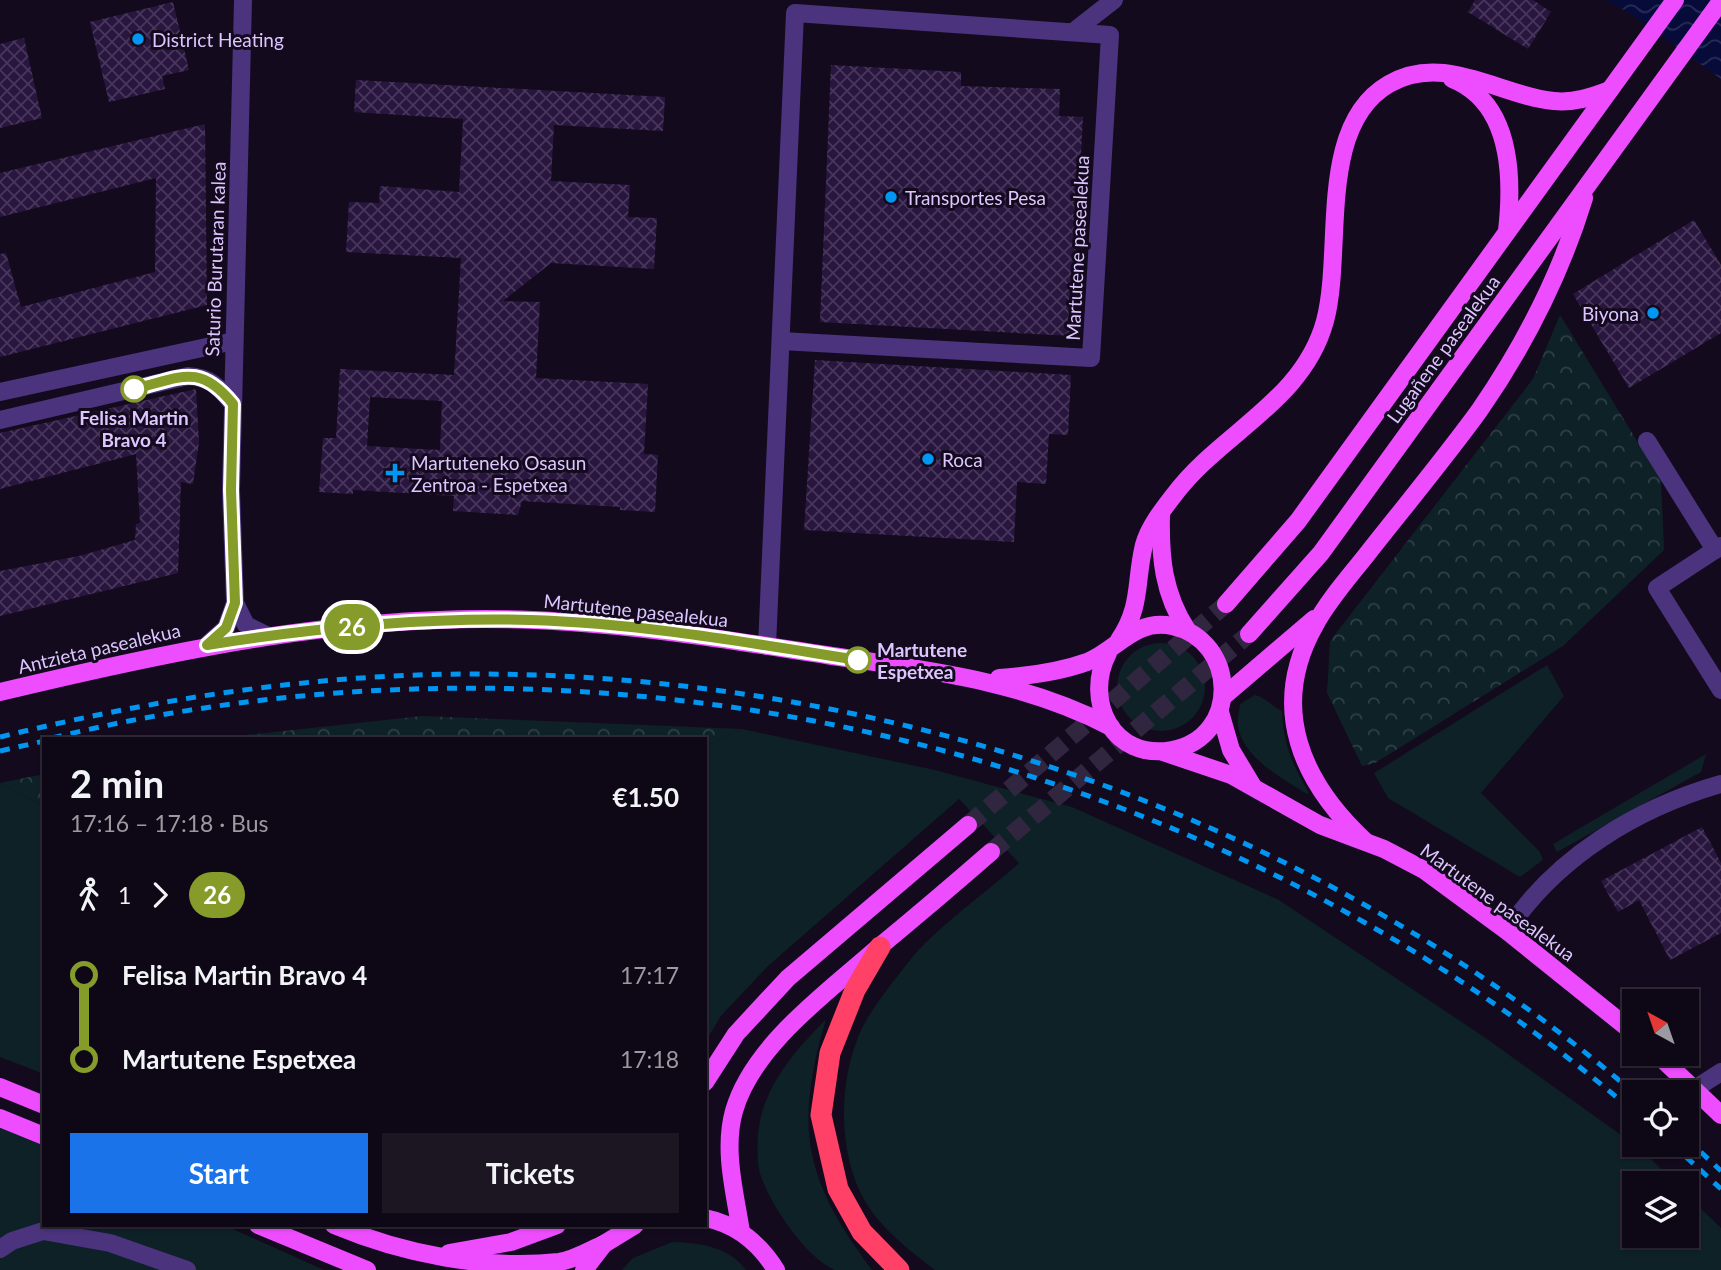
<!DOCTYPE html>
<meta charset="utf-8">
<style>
:root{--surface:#0e0816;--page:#1c1623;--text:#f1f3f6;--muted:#9b9aa1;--line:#2e2935;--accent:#1a73e8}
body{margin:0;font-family:Lato,sans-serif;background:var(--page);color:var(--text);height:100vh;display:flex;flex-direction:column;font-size:26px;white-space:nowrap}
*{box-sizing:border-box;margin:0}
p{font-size:23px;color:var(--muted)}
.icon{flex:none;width:38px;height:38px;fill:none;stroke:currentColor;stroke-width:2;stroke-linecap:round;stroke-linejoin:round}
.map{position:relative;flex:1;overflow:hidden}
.side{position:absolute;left:42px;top:737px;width:665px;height:490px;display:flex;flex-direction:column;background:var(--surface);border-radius:0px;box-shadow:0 2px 5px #0004,0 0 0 2px var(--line)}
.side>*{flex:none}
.badge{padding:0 14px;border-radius:23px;font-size:24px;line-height:46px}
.needle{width:46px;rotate:320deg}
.buttons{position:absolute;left:1622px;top:989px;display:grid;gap:14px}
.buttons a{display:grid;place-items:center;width:77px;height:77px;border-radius:0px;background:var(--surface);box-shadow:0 2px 5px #0004,0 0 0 2px var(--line);font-size:35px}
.map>.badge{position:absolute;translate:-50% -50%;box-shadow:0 0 0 4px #fff}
.legs{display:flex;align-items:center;gap:10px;height:77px;padding:0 28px;font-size:23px}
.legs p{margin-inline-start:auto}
.overview{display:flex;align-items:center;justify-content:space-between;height:119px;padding:0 28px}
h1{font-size:38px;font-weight:700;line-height:52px}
.cta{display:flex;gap:14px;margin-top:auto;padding:14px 28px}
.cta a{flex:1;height:80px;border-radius:0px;background:var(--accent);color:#fff;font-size:28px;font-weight:700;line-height:80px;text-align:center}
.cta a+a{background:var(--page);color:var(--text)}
ul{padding:0 28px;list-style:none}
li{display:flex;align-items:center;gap:24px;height:84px;font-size:26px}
li i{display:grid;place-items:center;width:10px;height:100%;margin:0 9px;background:currentColor}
li i::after{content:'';width:18px;height:18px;margin:-9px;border:5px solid;border-radius:50%;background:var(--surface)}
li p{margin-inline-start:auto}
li:first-child i{background:linear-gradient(#0000 50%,currentColor 0)}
li:last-child i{background:linear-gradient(currentColor 50%,#0000 0)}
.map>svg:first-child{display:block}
</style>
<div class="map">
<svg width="1721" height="1270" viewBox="0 0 1721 1270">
<defs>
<pattern id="forest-crowns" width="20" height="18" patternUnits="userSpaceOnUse" patternTransform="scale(1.75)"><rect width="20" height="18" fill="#0d2127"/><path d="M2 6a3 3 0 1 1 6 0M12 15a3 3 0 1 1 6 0" fill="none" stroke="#304047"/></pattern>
<pattern id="water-waves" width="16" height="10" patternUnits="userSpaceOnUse" patternTransform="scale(1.75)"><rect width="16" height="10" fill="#060b3a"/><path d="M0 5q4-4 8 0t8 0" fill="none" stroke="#2a2d58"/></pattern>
<pattern id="building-cross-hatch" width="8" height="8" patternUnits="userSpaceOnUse" patternTransform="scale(1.75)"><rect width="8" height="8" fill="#29163f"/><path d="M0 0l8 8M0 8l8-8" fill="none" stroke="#48365c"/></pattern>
</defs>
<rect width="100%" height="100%" fill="#130a1d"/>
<g fill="#0d2127">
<circle cx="1161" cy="687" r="44"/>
<path d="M1547,665L1564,696L1481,793L1540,852L1543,860L1520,877L1388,798L1374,773Z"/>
<path d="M1255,695C1267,698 1271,706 1282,711C1283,743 1293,766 1309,793L1307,794C1283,779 1243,758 1238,726C1237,720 1239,711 1240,704Z"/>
<path d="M742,729L935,770L1072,807L1279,900L1487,1039L1642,1150L1675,1183H1634V1236H1687V1195L1721,1228V1270H935C914,1254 892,1237 876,1217C836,1168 836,1083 862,1028C873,1006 899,974 915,954C940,925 989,890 1019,863L959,799L768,966L721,1016L705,1042V746Z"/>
<path d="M1706,754L1701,772L1557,852L1553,844Z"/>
<path d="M0,783L44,806V1074L0,1057Z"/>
<path d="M826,1019C794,1128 804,1179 872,1270C861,1270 844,1270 835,1270C806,1259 765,1198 759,1169C757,1158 757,1138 759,1126C766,1083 796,1050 826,1019Z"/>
<path d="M0,1124L44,1144V1225H224L324,1270H0Z"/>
<path d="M672,1242C700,1243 728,1246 746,1270H622L633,1258Z"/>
</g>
<g fill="url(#forest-crowns)">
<path d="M1560,315L1661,480L1664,550L1563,646L1375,763L1362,766L1327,693L1330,641L1533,379Z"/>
<path d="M422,716L742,729L705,746V738H220Z"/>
<path d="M44,774V806L0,783Z"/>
</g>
<path fill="url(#water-waves)" d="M1606,0H1721V79L1631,14Z"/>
<g fill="url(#building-cross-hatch)" fill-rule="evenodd">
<path d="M1475,0H1533L1551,12L1528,49L1468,12Z"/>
<path d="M173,2L189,70L162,76L165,89L109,102L90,22Z"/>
<path d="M24,38L42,118L0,128V44Z"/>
<path d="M831,65L961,72V86L1060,89L1059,116L1083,117L1071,336L820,322Z"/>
<path d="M356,80L665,97L663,131L554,125L551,181L630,185L628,217L657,218L654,269L551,263L503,301L540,302L536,378L648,384L644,454L658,455L655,512L620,510V507L522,501L518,515L453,511L454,496L353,490V494L319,492L323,438H336L340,369L454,375L461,258L346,252L349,202L379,203L380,186L459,192L463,119L354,112ZM370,397L442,401L440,450L367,446Z"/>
<path d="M205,124L207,305L0,357V254L6,253L21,307L155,272L156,178L0,217V173Z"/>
<path d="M1694,220L1721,265V333L1629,388L1573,294Z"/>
<path d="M815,360L1071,375L1068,435L1049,434L1046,484L1017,482L1014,542L804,530Z"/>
<path d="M196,389L199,442L193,484L181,482L178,573L0,616V571L79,556L135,540L136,524L140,523L136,454L0,489V433Z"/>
<path d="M1702,827L1721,863V933L1670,960L1639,900L1618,912L1601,881Z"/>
</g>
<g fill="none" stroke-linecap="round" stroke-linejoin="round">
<g stroke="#31263f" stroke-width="18" stroke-dasharray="18 9" stroke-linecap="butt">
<path d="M968,825L1226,604"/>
<path d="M991,852L1249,634"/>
</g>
<g stroke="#4b337e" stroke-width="18">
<path d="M1073,32L1114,0"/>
<path d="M0,392L234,341"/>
<path d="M0,420L188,376C210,377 219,387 233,404"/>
<path d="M1647,441L1715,550"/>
<path d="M1721,546L1657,588L1721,690"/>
<path d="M235,603L246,625L266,635"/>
<path d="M207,645L226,628L235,603L231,490L243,0"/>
<path d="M767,646L795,13L1110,35L1091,358L781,341"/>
<path d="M1507,931C1556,857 1637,808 1721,784"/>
<path d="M1696,1088L1721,1072"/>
<path d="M0,1249L12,1241L43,1231L110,1243L187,1270"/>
</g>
<g stroke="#ee4dff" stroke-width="18">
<path d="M1452,79C1512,103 1513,178 1507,231"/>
<path d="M1161,514C1160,557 1163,593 1187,630"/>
<path d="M1226,604L1298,521L1675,0"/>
<path d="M1249,634L1321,553L1721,1"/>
<path d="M1119,640C1142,606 1135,582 1144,545C1149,527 1163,509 1174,495C1220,433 1303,402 1325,321C1344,250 1316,126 1389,84C1444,52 1500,96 1554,101C1574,103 1592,97 1610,90"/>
<path d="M999,678C1029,676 1059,672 1087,662C1117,650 1135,618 1172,626C1238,640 1241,737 1172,750C1113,761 1083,701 1108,653"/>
<path d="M0,692C175,650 352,612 533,620C631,624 730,640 826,655C925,670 1021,680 1111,727"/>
<path d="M1224,696L1314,619"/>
<path d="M1220,712L1231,750L1252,785"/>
<path d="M1163,752L1231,775L1320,825L1384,849L1424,870L1507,931L1634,1033"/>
<path d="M1366,842C1302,783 1268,708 1315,625C1329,599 1350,576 1368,553C1405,506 1444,459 1479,411C1524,346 1561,273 1584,198"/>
<path d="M1657,1054L1721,1115"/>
<path d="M705,1082L736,1034L788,978L968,825"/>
<path d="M0,1087L44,1105"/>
<path d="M0,1118L44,1136"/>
<path d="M705,1218C736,1224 760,1244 776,1270"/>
<path d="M258,1225L367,1270"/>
<path d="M334,1225C403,1254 484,1270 559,1262C574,1260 590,1250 604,1244"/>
<path d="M741,1232C735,1193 723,1150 734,1111C752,1047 825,994 873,952C913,919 952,886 991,852"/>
<path d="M449,1253L511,1242L557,1225"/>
<path d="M584,1270L604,1244L635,1225"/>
</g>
<path stroke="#ff4167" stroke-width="21" d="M880,947L855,990L830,1053L821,1115L838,1189L862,1232L899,1270"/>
<g stroke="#0096f1" stroke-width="5" stroke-dasharray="10 9" stroke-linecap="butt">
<path d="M0,737C159,698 320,673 484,674C897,676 1320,822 1634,1093"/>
<path d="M52,738C598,604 1208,744 1634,1112"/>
<path d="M0,751L44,741"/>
<path d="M1687,1139L1721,1171"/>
<path d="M1672,1144L1721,1189"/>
</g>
</g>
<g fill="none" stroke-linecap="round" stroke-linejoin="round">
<defs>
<path id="line-1" d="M134,389C180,378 199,362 233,404L231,490L235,603L226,628L207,645C314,628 422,617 530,620C639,623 750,643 858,660"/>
</defs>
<use href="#line-1" stroke="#fff" stroke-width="16"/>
<use href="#line-1" stroke="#859b2a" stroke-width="10"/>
</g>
<g fill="#0096f1" stroke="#130a1d" stroke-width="2.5">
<circle cx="138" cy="39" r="7"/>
<circle cx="891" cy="197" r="7"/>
<circle cx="1653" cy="313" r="7"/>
<circle cx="928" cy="459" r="7"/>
<path d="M391.5 462.5h7v7h7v7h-7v7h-7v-7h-7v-7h7z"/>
</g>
<g fill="#fff" stroke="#859b2a" stroke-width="3.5">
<circle cx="134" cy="389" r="12"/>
<circle cx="858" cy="660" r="12"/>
</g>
<g text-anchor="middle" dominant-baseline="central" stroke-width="6" stroke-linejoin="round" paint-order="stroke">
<g font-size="19" fill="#ddc6ff" stroke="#130a1d" text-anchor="start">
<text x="152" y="39">District Heating</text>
<text x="905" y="197">Transportes Pesa</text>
<text x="1639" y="313" text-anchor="end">Biyona</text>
<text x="942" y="459">Roca</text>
<text x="411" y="462">Martuteneko Osasun<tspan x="411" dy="22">Zentroa - Espetxea</tspan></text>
</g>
<g font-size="19" fill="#ddc6ff" stroke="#130a1d">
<text transform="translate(1077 248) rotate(-87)">Martutene pasealekua</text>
<text transform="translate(215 259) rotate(-88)">Saturio Burutaran kalea</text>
<text transform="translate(1443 349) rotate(-54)">Lugañene pasealekua</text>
<text transform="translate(636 610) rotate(6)">Martutene pasealekua</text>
<text transform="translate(99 648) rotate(-13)">Antzieta pasealekua</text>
<text transform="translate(1498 902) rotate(36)">Martutene pasealekua</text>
</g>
<g font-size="19" font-weight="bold" fill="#ddc6ff" stroke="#130a1d">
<text x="134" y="417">Felisa Martin<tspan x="134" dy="22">Bravo 4</tspan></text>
<text x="877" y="649" text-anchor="start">Martutene<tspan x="877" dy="22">Espetxea</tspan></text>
</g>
</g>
</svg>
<div class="buttons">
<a><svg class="needle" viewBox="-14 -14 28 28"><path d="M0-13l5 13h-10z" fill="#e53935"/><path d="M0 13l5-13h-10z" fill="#9b9aa1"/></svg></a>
<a><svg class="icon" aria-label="locate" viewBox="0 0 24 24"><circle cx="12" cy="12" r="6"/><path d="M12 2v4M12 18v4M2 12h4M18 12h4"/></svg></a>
<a><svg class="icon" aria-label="layers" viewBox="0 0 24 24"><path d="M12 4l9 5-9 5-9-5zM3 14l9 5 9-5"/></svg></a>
</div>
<b class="badge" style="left:352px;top:627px;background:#859b2a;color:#fff">26</b>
<section class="side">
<div class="overview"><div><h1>2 min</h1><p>17:16 – 17:18 · Bus</p></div><b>€1.50</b></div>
<div class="legs"><svg class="icon" aria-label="walk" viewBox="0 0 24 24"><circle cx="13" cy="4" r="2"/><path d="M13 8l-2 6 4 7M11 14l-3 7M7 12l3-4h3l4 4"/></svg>1<svg class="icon" aria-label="forward" viewBox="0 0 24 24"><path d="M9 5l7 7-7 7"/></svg><b class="badge" style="background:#859b2a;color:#fff">26</b></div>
<ul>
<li><i style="color:#859b2a"></i><b>Felisa Martin Bravo 4</b><p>17:17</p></li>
<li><i style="color:#859b2a"></i><b>Martutene Espetxea</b><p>17:18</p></li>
</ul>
<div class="cta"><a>Start</a><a>Tickets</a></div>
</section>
</div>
